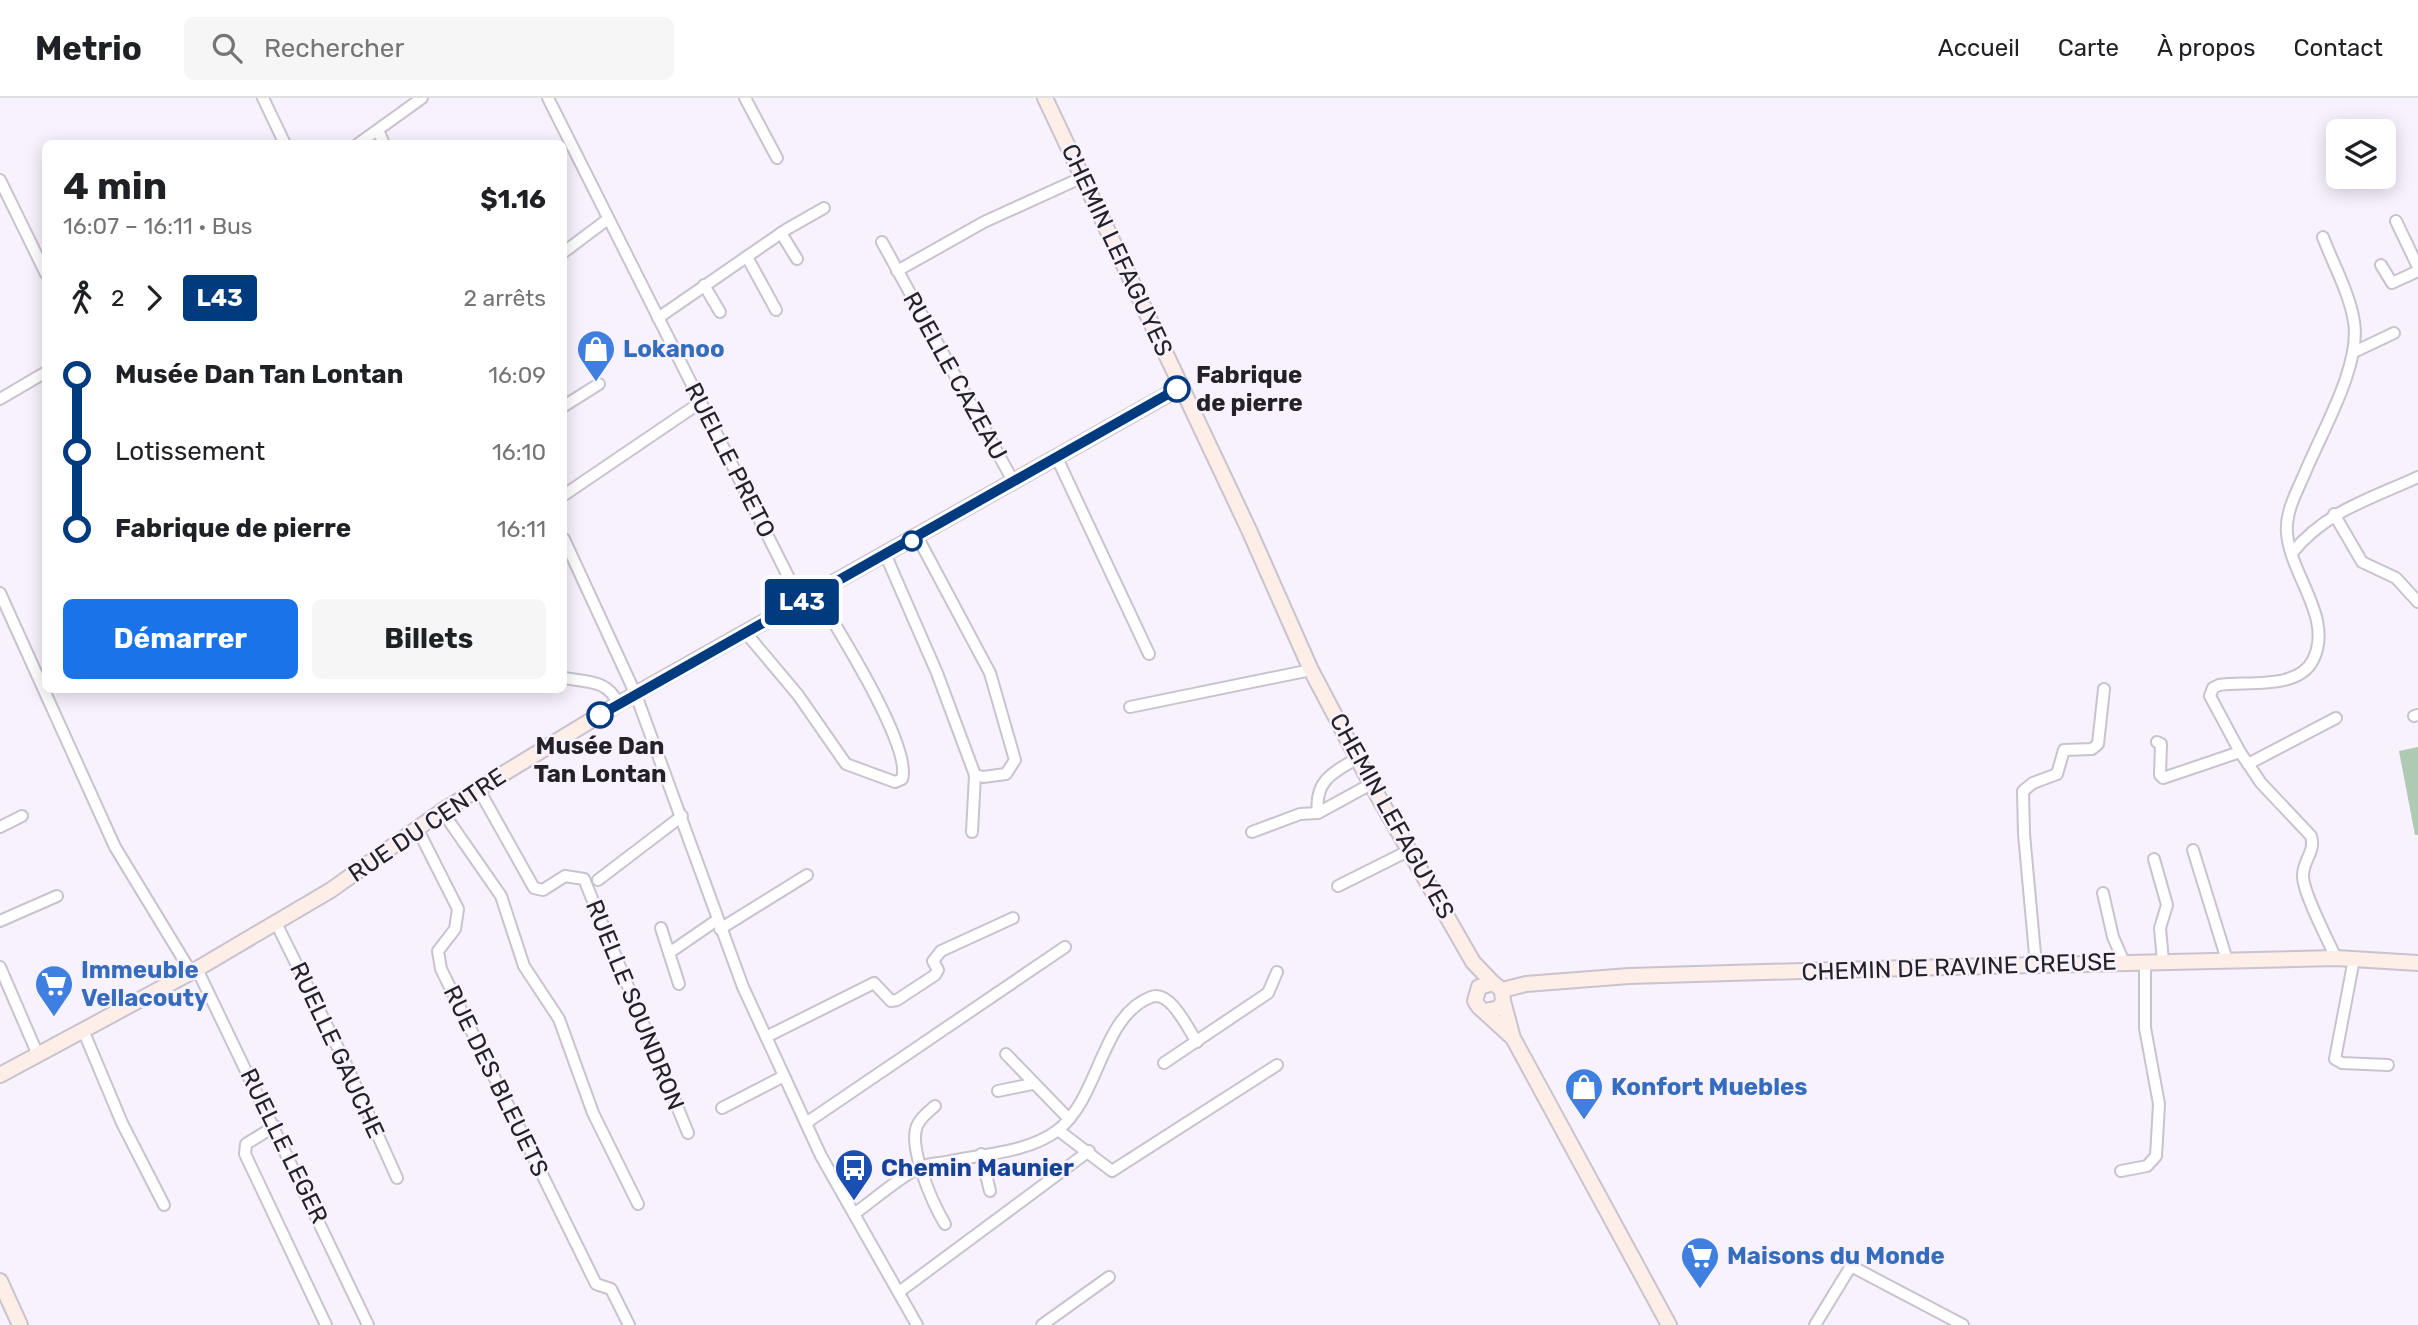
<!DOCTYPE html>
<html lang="fr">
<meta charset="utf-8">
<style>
:root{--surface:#fff;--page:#f6f6f6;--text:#202124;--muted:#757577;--line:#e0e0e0;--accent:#1a73e8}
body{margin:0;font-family:Rubik,sans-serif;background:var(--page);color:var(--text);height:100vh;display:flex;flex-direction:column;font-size:26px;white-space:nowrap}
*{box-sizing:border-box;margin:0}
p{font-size:23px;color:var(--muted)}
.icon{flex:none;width:38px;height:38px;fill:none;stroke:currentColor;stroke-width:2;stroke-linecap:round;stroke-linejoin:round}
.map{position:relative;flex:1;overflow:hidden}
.side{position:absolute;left:42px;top:42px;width:525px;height:553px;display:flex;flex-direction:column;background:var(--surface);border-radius:10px;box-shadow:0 4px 18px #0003}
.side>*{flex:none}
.badge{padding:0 14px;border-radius:5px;font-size:24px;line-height:46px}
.fabs{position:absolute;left:2326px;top:21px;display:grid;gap:14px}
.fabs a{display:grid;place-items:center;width:70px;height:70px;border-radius:10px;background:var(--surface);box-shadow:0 4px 18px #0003;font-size:35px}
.map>.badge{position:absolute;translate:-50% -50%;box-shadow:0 0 0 4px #fff}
.legs{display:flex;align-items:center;gap:10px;height:77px;padding:0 21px;font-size:23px}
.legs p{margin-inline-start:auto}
.head{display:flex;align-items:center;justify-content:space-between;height:119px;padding:0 21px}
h1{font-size:38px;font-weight:700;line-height:52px}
.action{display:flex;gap:14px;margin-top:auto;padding:14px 21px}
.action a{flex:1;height:80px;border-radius:10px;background:var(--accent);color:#fff;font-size:28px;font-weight:700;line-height:80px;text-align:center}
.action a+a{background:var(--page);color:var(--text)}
ul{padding:0 21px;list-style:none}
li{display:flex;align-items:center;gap:24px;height:77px;font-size:26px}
li i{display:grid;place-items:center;width:10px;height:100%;margin:0 9px;background:currentColor}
li i::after{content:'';width:18px;height:18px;margin:-9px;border:5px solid;border-radius:50%;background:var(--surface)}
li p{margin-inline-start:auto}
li:first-child i{background:linear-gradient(#0000 50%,currentColor 0)}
li:last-child i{background:linear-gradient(currentColor 50%,#0000 0)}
header{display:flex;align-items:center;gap:42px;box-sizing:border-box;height:98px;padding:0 35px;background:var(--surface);border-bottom:2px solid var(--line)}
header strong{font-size:33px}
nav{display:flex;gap:38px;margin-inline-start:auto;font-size:24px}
.search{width:490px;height:63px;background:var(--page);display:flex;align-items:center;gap:18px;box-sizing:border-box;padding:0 24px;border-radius:10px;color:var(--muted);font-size:26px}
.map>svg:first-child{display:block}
</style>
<header>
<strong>Metrio</strong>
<div class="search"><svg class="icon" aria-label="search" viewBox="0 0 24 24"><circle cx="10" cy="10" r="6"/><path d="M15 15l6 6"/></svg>Rechercher</div>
<nav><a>Accueil</a><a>Carte</a><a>À propos</a><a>Contact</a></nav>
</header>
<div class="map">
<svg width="2418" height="1227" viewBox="0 0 2418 1227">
<rect width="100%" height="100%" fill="#f8f2ff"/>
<path fill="#aecab3" d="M2418,649V737H2415L2399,653Z"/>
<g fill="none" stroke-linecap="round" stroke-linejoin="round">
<defs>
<g id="street">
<path d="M263,0L285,46"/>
<path d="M548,0L801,504"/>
<path d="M745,0L777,60"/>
<path d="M378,32L384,46"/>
<path d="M358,46L422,0"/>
<path d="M0,82L46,176"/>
<path d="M2396,123L2418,169"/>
<path d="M781,135L797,161"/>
<path d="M2323,139C2333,166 2350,196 2354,224C2361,266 2324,330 2307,370C2299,390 2285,412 2287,435C2290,477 2334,520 2313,562C2298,592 2247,583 2219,587L2213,590L2210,598L2240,654L2261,685L2311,738C2316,754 2302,763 2303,779C2304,797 2328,842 2336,860"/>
<path d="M882,144L1013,383"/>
<path d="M564,154L608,121"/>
<path d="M747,159L776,212"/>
<path d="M2381,167L2392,185L2418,173"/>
<path d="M897,173L984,124L1083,79"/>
<path d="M704,187L720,214"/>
<path d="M658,220L787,131L824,110"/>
<path d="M2354,254L2394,235"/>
<path d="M0,301L46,274"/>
<path d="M564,308L599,286"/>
<path d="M1056,358L1149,556"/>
<path d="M564,397L701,304"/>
<path d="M2334,416L2362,464L2396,480L2418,504"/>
<path d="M918,440L990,575L1015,662L1006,676L983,679L975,677"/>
<path d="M564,441L636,597L743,889L821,1058L917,1227"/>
<path d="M2292,455C2326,413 2370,401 2418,379"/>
<path d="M886,458L937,575L975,677L972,734"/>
<path d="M0,495L115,749L191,874"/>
<path d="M746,535L798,597L846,666L895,684L902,681C913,649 835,527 816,495"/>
<path d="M564,580C587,584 609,582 618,606"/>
<path d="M1130,609L1311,572"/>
<path d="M2414,618L2418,617"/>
<path d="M2157,644L2161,646L2160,677L2163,680L2240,654"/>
<path d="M2248,666L2336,620"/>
<path d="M478,690L534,790L543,792L565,778L584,781L688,1035"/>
<path d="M442,713L501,798L524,868L559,921L593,1015L638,1106"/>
<path d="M1318,715C1314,683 1333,674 1358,660"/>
<path d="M0,729L22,718"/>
<path d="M417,730L458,811L455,831L438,853L441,871L596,1186L611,1191L629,1227"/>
<path d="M1252,734L1300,716L1318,715L1371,686"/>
<path d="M2193,752L2227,862"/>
<path d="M2154,761L2167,807L2160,830L2163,863"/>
<path d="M598,782L682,718"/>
<path d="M1338,788L1410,752"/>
<path d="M2103,795L2113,839L2124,864"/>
<path d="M0,823L57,798"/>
<path d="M276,825L345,964L397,1080"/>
<path d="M661,830L679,886"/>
<path d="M720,831L807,777"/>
<path d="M669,855L717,822"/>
<path d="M2354,861L2335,961L2342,965L2388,967"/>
<path d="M2036,867L2024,736L2023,693L2033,685L2057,676L2064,652L2092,651L2098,646L2104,591"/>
<path d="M0,869L38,957"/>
<path d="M197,871L368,1227"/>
<path d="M83,932L122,1025L164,1107"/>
<path d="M766,939L874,885L891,903L897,902L935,877L938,872L933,863L941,853L1013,820"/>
<path d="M1006,956L1069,1021"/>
<path d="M1164,965L1268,895L1277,874"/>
<path d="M998,993L1032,986"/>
<path d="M935,1008C929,1013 920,1020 917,1028C908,1050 933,1106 945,1126"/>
<path d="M722,1010L784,978"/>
<path d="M806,1025L1065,849"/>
<path d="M275,1028L246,1046L245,1056L326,1227"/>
<path d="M1058,1032L1112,1073L1277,967"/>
<path d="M981,1056L990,1093"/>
<path d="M2121,1073L2147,1068L2156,1058L2159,1006L2145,930V864"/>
<path d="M854,1116C875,1101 897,1081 920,1069C927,1066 938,1065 946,1064C982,1056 1028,1055 1058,1032C1100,999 1101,918 1151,899C1170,891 1188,931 1197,944"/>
<path d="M899,1194L1089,1053"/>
<path d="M1042,1227L1109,1179"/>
<path d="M1815,1227L1851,1168L1963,1227"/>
</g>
<g id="secondary">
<path d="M1045,0L1249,432L1311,572L1371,686L1473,864L1493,885"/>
<path d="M1502,892L1526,886L1629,878L1869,871L2336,860L2418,865"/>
<path d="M1503,903L1513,940L1669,1227"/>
<path d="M1485,913L1499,910L1503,903L1502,892L1493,885L1479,889L1475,903L1479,909L1512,939"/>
<path d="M0,977L197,871L331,792L442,713L618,606L1181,289"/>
<path d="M0,1183L20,1227"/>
</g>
</defs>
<use href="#street" stroke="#c8c3cf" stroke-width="14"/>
<use href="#secondary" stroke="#c8c3cf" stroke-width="18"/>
<use href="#street" stroke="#fff" stroke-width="10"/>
<use href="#secondary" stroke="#fdeee8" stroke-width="14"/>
</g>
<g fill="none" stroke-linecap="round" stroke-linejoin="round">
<defs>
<path id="line-1" d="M600,617L1177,291"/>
</defs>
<use href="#line-1" stroke="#fff" stroke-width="16"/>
<use href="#line-1" stroke="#003b80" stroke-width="10"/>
</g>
<defs>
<symbol id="shop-pin" viewBox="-11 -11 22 30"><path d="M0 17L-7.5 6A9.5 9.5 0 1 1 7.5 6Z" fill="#3f7fe0" stroke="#f8f2ff"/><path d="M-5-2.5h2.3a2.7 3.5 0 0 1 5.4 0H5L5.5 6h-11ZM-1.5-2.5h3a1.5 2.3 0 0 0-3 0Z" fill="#fff"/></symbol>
<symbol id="supermarket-pin" viewBox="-11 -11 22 30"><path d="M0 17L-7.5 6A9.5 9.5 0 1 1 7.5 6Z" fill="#3f7fe0" stroke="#f8f2ff"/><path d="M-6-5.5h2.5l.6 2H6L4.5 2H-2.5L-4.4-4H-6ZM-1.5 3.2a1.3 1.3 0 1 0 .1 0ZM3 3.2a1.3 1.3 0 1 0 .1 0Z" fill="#fff"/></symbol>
<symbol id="bus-pin" viewBox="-11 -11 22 30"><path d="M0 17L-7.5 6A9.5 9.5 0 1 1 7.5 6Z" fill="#1a4fb4" stroke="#f8f2ff"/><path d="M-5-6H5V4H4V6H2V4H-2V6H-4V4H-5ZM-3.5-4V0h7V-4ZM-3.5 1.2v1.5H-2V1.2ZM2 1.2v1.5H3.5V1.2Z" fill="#fff"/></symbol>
</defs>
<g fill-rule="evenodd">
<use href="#shop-pin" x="574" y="229" width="44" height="60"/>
<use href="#supermarket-pin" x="32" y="864" width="44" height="60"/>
<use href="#shop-pin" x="1562" y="967" width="44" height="60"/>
<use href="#bus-pin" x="832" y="1048" width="44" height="60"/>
<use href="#supermarket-pin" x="1678" y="1136" width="44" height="60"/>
</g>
<g fill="#fff" stroke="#003b80" stroke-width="3.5">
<circle cx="1177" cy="291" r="12"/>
<circle cx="912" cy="443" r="9"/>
<circle cx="600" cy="617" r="12"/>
</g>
<g text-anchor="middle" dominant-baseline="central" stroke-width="5" stroke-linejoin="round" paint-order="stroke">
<g font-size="24" fill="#242227" stroke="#f8f2ff">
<text transform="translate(1117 152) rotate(65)">CHEMIN LEFAGUYES</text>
<text transform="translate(955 278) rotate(61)">RUELLE CAZEAU</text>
<text transform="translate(730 362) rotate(63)">RUELLE PRETO</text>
<text transform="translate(1392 718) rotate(61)">CHEMIN LEFAGUYES</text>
<text transform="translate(427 727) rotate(-34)">RUE DU CENTRE</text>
<text transform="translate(1959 869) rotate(-2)">CHEMIN DE RAVINE CREUSE</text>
<text transform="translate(635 907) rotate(68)">RUELLE SOUNDRON</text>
<text transform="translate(337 952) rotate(65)">RUELLE GAUCHE</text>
<text transform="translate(496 983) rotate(64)">RUE DES BLEUETS</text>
<text transform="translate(284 1048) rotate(64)">RUELLE LEGER</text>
</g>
<g font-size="24" font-weight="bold" fill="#366cbe" stroke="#f8f2ff" text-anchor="start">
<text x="623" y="251">Lokanoo</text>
<text x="81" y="872">Immeuble<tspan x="81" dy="28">Vellacouty</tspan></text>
<text x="1611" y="989">Konfort Muebles</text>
<text x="1727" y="1158">Maisons du Monde</text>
</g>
<g font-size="24" font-weight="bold" fill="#242227" stroke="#f8f2ff" text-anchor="start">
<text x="1196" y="277">Fabrique<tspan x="1196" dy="28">de pierre</tspan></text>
<text x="600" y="648" text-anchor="middle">Musée Dan<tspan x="600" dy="28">Tan Lontan</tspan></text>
</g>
<g font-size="24" font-weight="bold" fill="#164399" stroke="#f8f2ff" text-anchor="start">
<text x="881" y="1070">Chemin Maunier</text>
</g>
</g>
</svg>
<div class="fabs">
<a><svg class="icon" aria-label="layers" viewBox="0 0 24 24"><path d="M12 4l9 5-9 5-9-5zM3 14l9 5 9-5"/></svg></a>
</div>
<b class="badge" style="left:802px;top:504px;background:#003b80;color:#fff">L43</b>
<section class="side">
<div class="head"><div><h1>4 min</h1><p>16:07 – 16:11 · Bus</p></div><b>$1.16</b></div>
<div class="legs"><svg class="icon" aria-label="walk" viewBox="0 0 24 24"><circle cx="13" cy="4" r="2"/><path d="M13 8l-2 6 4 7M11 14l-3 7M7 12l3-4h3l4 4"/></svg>2<svg class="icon" aria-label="forward" viewBox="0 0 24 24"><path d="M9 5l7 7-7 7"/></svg><b class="badge" style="background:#003b80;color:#fff">L43</b><p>2 arrêts</p></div>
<ul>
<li><i style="color:#003b80"></i><b>Musée Dan Tan Lontan</b><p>16:09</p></li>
<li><i style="color:#003b80"></i><span>Lotissement</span><p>16:10</p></li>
<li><i style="color:#003b80"></i><b>Fabrique de pierre</b><p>16:11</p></li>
</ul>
<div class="action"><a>Démarrer</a><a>Billets</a></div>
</section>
</div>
